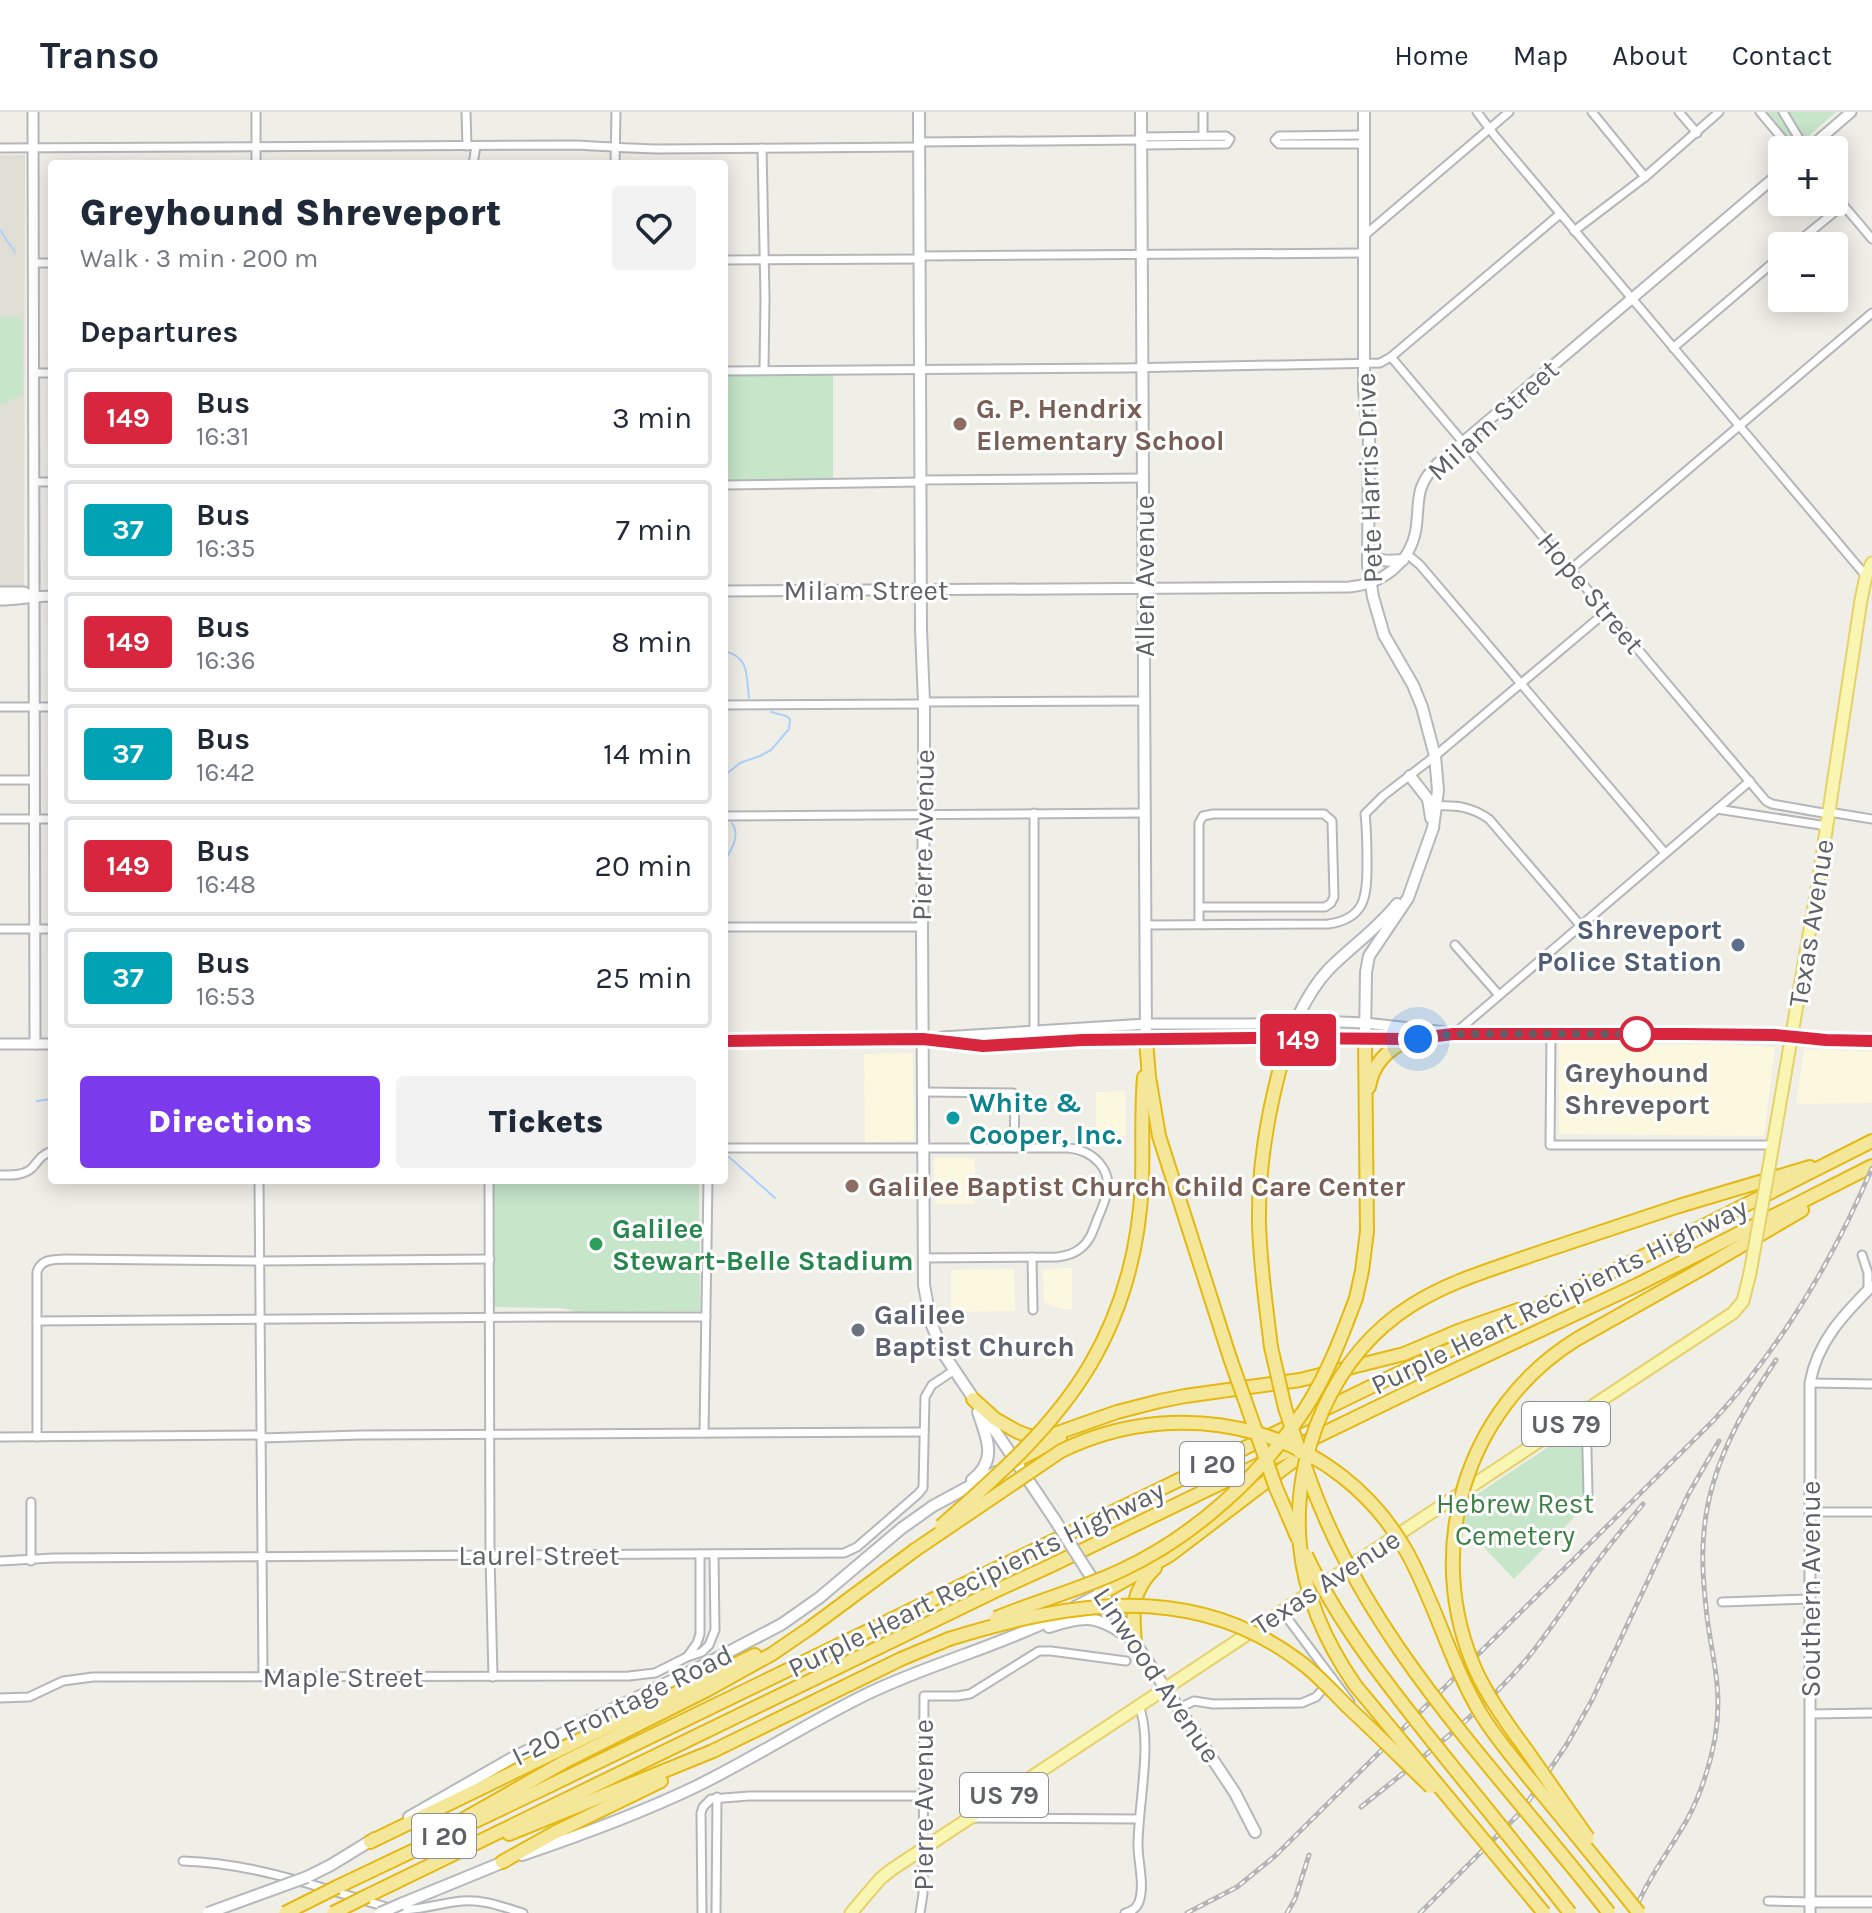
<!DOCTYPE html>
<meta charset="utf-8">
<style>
:root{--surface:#fff;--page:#f2f2f3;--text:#1f2937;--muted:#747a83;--line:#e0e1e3;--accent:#7c3aed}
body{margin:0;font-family:Karla,sans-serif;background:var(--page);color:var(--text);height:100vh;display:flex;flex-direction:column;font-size:30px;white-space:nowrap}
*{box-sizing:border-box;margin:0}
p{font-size:26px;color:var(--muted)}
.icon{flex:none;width:44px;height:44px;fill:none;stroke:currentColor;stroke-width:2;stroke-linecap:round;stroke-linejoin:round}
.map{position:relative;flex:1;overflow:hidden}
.details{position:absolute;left:48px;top:48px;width:680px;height:1024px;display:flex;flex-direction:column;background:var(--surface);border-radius:8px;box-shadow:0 4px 20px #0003}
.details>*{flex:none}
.badge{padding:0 16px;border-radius:6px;font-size:28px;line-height:52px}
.tools{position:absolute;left:1768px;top:24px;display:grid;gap:16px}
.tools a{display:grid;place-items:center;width:80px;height:80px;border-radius:8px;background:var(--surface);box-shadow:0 4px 20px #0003;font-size:40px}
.you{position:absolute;width:40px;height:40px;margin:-20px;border:6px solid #fff;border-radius:50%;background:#1a73e8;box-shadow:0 0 0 12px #1a73e833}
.map>.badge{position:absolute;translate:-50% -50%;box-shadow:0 0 0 4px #fff}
h2{padding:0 32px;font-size:30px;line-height:72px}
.round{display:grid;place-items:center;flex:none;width:84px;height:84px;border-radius:8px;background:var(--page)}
.headline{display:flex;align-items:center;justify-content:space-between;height:136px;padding:0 32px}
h1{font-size:38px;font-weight:800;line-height:60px}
.button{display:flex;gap:16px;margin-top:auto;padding:16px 32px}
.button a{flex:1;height:92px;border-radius:8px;background:var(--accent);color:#fff;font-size:32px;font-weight:800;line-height:92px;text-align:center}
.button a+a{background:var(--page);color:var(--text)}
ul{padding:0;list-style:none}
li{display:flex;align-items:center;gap:24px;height:100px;margin:0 16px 12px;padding:0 16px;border:4px solid var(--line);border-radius:8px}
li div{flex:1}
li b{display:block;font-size:30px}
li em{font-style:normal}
li .badge{min-width:88px;font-weight:700;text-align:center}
header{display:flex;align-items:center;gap:48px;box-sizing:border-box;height:112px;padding:0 40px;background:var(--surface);border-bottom:2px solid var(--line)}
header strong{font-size:38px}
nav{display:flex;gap:44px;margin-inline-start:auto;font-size:28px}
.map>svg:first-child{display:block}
</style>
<header>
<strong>Transo</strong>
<nav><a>Home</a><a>Map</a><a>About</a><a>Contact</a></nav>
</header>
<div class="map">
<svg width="1872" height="1801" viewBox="0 0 1872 1801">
<rect width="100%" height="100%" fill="#efeee7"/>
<g fill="#fcf8e0">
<path d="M1559,931H1633V933L1721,932L1775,935L1764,1024L1559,1022Z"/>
<path d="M1804,937L1872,940V991L1796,992Z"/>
<path d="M913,941L914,1029L865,1030L864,942Z"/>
<path d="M1125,979V1024L1096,1025V980Z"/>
<path d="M934,1046H975V1092H935Z"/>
<path d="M1072,1156V1197H1061L1044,1190L1043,1157Z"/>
<path d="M1014,1157L1015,1199L951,1200V1158Z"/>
</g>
<path fill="#dfded5" d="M0,43H25L24,474H0Z"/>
<g fill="#c6e5c9">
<path d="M1764,0H1836L1795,36Z"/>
<path d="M0,205H22L23,282L0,293Z"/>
<path d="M724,258H833V372L724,373Z"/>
<path d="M493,1068H699L700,1199L577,1200L563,1196L493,1195Z"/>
<path d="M1583,1312L1584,1395L1514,1467L1460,1410L1464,1391Z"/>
</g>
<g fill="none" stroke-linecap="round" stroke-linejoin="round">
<g stroke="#aed0f9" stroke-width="2">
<path d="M0,118L15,140"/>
<path d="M724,539C750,545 746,563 749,586"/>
<path d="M724,664L740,651L760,644L771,638L789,617L790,607L786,604L771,600"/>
<path d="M724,750C731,738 741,724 732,711"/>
<path d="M37,989L52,987"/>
<path d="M729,1045L775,1086"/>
</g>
<defs>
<g id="minor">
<path d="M466,0L467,34"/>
<path d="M1203,0V24"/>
<path d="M1477,0L1495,24L1866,464"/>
<path d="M1592,0L1645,65"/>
<path d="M1679,0L1697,21"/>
<path d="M1760,0L1792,38"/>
<path d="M1783,0L1806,38"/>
<path d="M1364,23L1279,24L1275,28L1279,32H1364"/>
<path d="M1141,25L1226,24L1230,27L1227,32L1142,33"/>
<path d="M919,30L1141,28"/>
<path d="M0,36L575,33C603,34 630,37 658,37L919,35"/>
<path d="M762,36L765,186L764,258"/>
<path d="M256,52V0"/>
<path d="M473,52L476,34"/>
<path d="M615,52L616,0"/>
<path d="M1834,82L1872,127"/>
<path d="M1574,119L1645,65L1719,0"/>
<path d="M1365,123L1509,0"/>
<path d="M1793,134L1843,93"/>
<path d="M920,144L1364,141"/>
<path d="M724,148L920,147"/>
<path d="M33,151H52"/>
<path d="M1673,236L1782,143"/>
<path d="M1391,245L1560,102"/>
<path d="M724,259L1124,256L1380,251L1391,245L1766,689L1772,692L1829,702"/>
<path d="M33,261H52"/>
<path d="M921,368L1143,366"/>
<path d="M34,370H52"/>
<path d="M724,373L921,370"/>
<path d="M1407,442L1420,453L1665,741"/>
<path d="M1571,457L1872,201"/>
<path d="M924,590L1144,589"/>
<path d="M724,593L924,592"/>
<path d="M0,595H52"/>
<path d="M0,668H34"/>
<path d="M1437,694C1457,693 1472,695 1489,707L1580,813"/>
<path d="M1717,697L1827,714"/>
<path d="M1829,700L1872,707"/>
<path d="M1034,701V924"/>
<path d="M724,704L1145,701"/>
<path d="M0,707H52"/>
<path d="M1199,812V711L1203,704L1213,702H1324L1332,709L1334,785L1331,791L1325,795H1199"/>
<path d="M1145,813L1328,812C1365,807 1367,785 1367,753C1367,736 1367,719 1365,702L1383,684L1435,644L1607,499"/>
<path d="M724,815H922"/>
<path d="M0,817H52"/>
<path d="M1455,833L1498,882"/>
<path d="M1454,922L1750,669"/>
<path d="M1551,922L1550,1033H1773"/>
<path d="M924,980L1013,981L1015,985L1014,1036"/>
<path d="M724,1036H1068C1093,1038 1114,1058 1106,1084C1104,1092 1100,1101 1097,1108C1093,1119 1090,1129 1081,1136C1074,1142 1066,1144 1057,1145L923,1146"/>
<path d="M0,1063C11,1063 23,1064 32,1056C39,1048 41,1043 52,1039"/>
<path d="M259,1068L263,1564"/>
<path d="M489,1068L490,1444L493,1565"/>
<path d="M1862,1143L1868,1161V1178"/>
<path d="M1032,1145L1033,1198"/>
<path d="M37,1209L550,1205H706"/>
<path d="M1810,1271L1872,1272"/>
<path d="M1586,1299L1588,1381"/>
<path d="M704,1321L708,1068"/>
<path d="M0,1325L261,1323"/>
<path d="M37,1325V1160C41,1147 52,1148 64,1147L260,1149L490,1147"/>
<path d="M261,1326L360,1323L924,1320"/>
<path d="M1810,1400H1872"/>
<path d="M0,1449L53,1446L844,1441L857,1435L918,1382L923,1376L925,1285L932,1273L953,1259"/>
<path d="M31,1449V1390"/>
<path d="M1722,1490L1810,1487"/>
<path d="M1282,1499L1350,1590"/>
<path d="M687,1545L697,1531L700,1522V1442"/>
<path d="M0,1586L29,1585L63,1569L93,1565L629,1564L655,1561L687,1545L702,1540L709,1533L715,1518L714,1442"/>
<path d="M1179,1596L1194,1589L1213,1592L1302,1591L1316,1585L1332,1566"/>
<path d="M1810,1602L1872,1601"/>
<path d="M969,1706L1139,1707"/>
<path d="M183,1749C256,1751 324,1777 393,1797C416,1800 439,1791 462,1789C483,1787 503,1795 523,1801"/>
<path d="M1768,1789L1810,1790"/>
<path d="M702,1801L701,1701L703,1695L711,1687L749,1684H922"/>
<path d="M716,1801L717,1685"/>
<path d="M920,1801L923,1782L924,1584H957L970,1582L1039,1539H1051L1126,1549"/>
<path d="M1125,1801C1132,1799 1136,1797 1139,1790C1145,1773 1138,1751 1138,1733C1138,1695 1153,1628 1139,1594"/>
</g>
<g id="tertiary">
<path d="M33,0L35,932"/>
<path d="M1807,38L1851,0"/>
<path d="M724,479L1349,475C1382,472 1410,452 1416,417C1420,388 1414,376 1437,352L1782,59"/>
<path d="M0,480H24L33,484"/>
<path d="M0,488C18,488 34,484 52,484"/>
<path d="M942,925L1146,912H1252L1315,909L1365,911L1446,920"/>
<path d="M724,929L923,927L983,934L1082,928H1224L1251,926L1411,927L1453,922H1683L1775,923L1826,928L1872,929"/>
<path d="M0,932H52"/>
<path d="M1810,1790H1872"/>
<path d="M1810,1801V1271C1817,1230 1844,1202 1872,1174"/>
</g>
<g id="secondary">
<path d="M919,0L921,518L924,590V703L922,815L924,1173L931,1211L945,1244L1055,1408"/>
<path d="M1141,0L1146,928"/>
<path d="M1364,0V278L1369,324L1368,453L1373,485L1384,523L1413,573L1422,595L1435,644L1438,678L1433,716L1408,786L1369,844L1366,860L1365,927"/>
<path d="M1368,438C1377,451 1388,449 1403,448"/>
<path d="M1410,664L1428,687L1431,706"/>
<path d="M1288,928C1298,902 1310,877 1329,857C1351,835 1377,817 1397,792"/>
<path d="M972,1368C998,1348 987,1327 978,1300"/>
<path d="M1086,1457L1235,1681L1255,1720"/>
<path d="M1075,1495L1102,1481"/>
<path d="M1049,1515C1082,1504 1096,1502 1126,1524"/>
<path d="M409,1705L514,1645L706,1552L782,1512L819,1486L902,1416L933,1394L996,1360"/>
<path d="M522,1743C581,1723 641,1701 697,1674C756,1645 811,1609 869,1581C932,1551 999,1534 1061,1503"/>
<path d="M307,1765L331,1753L375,1726"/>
<path d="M401,1792L506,1749"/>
</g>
<g id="primary">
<path d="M1769,1055L1819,765L1861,488L1866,464L1872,451"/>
<path d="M851,1801L880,1767L891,1758L1733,1201L1743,1189L1750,1161"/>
</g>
<g id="motorway">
<path d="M1146,928L1149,965L1159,1024L1230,1246"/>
<path d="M1369,975C1373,951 1388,936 1411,927"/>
<path d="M1679,1094L1810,1055"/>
<path d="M1705,1155L1802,1098"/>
<path d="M1356,1186L1362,1159L1367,1119L1365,927"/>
<path d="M1271,1235C1266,1194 1260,1153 1259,1111C1258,1049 1270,987 1288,928"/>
<path d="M1090,1253C1123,1197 1139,1135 1142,1071C1143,1036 1141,1000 1144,965"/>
<path d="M973,1287L995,1307L1018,1320L1029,1324H1049L1117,1300L1160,1289L1185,1284L1300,1268L1404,1242L1458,1219L1518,1198"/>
<path d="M1016,1349L1060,1326"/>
<path d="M1102,1481L1170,1443L1309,1337"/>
<path d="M1135,1530C1132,1499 1131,1479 1155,1456"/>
<path d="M457,1711L564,1650L707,1578L772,1542L810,1516L915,1438"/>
<path d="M509,1722L713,1639L901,1547L949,1527"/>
<path d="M370,1730L755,1543"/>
<path d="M502,1750L554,1721L661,1669"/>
<path d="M337,1775L551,1673L1395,1263L1496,1217L1662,1135L1872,1029"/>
<path d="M367,1784L995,1479L1050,1454L1421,1274L1637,1173L1872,1054"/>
</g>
</defs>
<use href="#minor" stroke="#b4b6ba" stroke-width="11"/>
<use href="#tertiary" stroke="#b4b6ba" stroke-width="13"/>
<use href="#secondary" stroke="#b5b8bd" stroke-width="14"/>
<use href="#primary" stroke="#e7d169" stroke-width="15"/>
<use href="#motorway" stroke="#e4b912" stroke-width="16"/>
<use href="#minor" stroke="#fff" stroke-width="7"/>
<use href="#tertiary" stroke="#fff" stroke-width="9"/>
<use href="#secondary" stroke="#fff" stroke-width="10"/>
<use href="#primary" stroke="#f9f5b3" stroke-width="11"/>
<use href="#motorway" stroke="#f5e799" stroke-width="12"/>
<defs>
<g id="rail">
<path d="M1361,1695C1418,1649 1478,1604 1526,1548C1549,1520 1569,1489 1590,1459C1607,1436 1625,1414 1643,1392"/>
<path d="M1187,1801L1237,1775L1275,1744L1714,1308C1782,1234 1833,1148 1872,1056"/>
<path d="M1287,1801L1295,1787L1309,1743"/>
<path d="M1420,1801L1521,1700L1567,1632L1592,1588L1689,1381L1719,1329"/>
<path d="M1634,1801C1647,1767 1670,1738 1688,1706C1701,1681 1710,1653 1715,1626C1723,1578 1713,1551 1707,1505C1704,1477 1701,1448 1704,1420C1709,1357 1741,1300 1776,1248"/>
</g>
</defs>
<use href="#rail" stroke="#b5b5b6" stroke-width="5"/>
<use href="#rail" stroke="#fff" stroke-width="2" stroke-dasharray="6" stroke-linecap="butt"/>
<defs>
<g id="secondary-bridge">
<path d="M1055,1408L1086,1457"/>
<path d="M208,1801L307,1765"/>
<path d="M380,1801L401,1792"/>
</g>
<path id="primary-bridge" d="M1750,1161L1769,1055"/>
<g id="motorway-bridge">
<path d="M1271,1235L1285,1296L1300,1340"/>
<path d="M1230,1246L1276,1376L1298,1427"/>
<path d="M1306,1357C1365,1531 1499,1659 1609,1801"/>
<path d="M941,1414C996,1365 1052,1317 1090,1253"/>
<path d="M915,1438L1061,1339C1186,1278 1339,1317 1408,1442C1436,1494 1451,1552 1481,1602C1499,1631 1522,1657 1544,1684C1576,1723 1608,1762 1639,1801"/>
<path d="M1306,1443C1338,1510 1383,1567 1429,1625C1476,1684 1524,1742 1570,1801"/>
<path d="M996,1506C1037,1489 1082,1477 1122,1458C1195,1424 1260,1364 1305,1297C1327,1263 1342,1224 1356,1186"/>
<path d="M949,1527C1068,1490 1192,1468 1299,1549C1317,1562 1332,1579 1348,1595C1376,1621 1403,1648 1431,1675"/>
<path d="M1588,1726C1567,1696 1546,1666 1525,1636C1507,1612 1489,1587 1476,1559C1422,1439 1465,1296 1577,1227L1705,1155"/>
<path d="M285,1801L337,1775"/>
<path d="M333,1801L367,1784"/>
<path d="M1544,1801L1355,1573C1326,1531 1305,1485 1300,1434C1291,1343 1333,1242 1412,1193C1450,1169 1493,1157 1535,1142C1583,1126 1631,1110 1679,1094"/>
</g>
</defs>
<use href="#secondary-bridge" stroke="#b5b8bd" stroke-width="14" stroke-linecap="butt"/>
<use href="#primary-bridge" stroke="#e7d169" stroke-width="15" stroke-linecap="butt"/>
<use href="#motorway-bridge" stroke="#e4b912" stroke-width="16" stroke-linecap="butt"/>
<use href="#secondary-bridge" stroke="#fff" stroke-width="10"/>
<use href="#primary-bridge" stroke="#f9f5b3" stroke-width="11"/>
<use href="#motorway-bridge" stroke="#f5e799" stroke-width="12"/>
</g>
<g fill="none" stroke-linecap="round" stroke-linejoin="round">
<defs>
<path id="line" d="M724,929L923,927L983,934L1082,928L1251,926L1411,927L1453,922H1683L1775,923L1826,928L1872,929"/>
</defs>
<use href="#line" stroke="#fff" stroke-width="18"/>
<use href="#line" stroke="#d7263d" stroke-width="12"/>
<path stroke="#5e6166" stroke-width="8" stroke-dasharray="0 14.4" d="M1418,927L1453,922H1640H1637"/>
</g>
<g fill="#8d6e63" stroke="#fff" stroke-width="3">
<circle cx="960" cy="312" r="8"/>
<circle cx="852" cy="1074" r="8"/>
</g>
<circle fill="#5c6f8a" stroke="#fff" stroke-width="3" cx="1738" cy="833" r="8"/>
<circle fill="#fff" stroke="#d7263d" stroke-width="4" cx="1637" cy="922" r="16"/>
<circle fill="#0f9aa8" stroke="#fff" stroke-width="3" cx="953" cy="1006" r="8"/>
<circle fill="#2e9e5b" stroke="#fff" stroke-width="3" cx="596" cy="1132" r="8"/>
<circle fill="#6b7280" stroke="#fff" stroke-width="3" cx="858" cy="1218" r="8"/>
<g text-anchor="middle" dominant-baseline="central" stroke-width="6" stroke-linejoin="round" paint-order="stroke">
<g fill="#fff" stroke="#8e9094" stroke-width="2">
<rect x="1522" y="1290" width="88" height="44" rx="6"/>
<rect x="1180" y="1330" width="64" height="44" rx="6"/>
<rect x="960" y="1661" width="88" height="44" rx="6"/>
<rect x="412" y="1702" width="64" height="44" rx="6"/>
</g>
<g font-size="26" font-weight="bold" fill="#5e6166">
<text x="1566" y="1312">US 79</text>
<text x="1212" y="1352">I 20</text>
<text x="1004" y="1683">US 79</text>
<text x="444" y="1724">I 20</text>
</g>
<g font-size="28" font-weight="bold" fill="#785e54" stroke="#fff" text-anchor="start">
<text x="976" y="296">G. P. Hendrix<tspan x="976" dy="32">Elementary School</tspan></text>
<text x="868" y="1074">Galilee Baptist Church Child Care Center</text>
</g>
<g font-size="28" fill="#5e6166" stroke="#fff">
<text transform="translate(1493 308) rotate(-42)">Milam Street</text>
<text transform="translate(1369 366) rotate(-92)">Pete Harris Drive</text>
<text transform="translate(1144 464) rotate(-90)">Allen Avenue</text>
<text x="866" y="478">Milam Street</text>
<text transform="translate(1591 481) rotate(50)">Hope Street</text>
<text transform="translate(923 723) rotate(-89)">Pierre Avenue</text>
<text transform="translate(1811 811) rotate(-81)">Texas Avenue</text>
<text transform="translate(1559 1184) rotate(-26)">Purple Heart Recipients Highway</text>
<text x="539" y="1443">Laurel Street</text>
<text transform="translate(976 1467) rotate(-26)">Purple Heart Recipients Highway</text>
<text transform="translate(1326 1470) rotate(-33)">Texas Avenue</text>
<text transform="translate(1810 1477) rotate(-90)">Southern Avenue</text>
<text transform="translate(1157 1563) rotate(56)">Linwood Avenue</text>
<text x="343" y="1565">Maple Street</text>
<text transform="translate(622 1593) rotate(-26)">I-20 Frontage Road</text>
<text transform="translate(923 1693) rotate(-90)">Pierre Avenue</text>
</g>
<g font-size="28" font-weight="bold" fill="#4e5e75" stroke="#fff" text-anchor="end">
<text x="1722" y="817">Shreveport<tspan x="1722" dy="32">Police Station</tspan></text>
</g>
<g font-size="28" font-weight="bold" fill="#5e6166" stroke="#fff">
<text x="1637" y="960">Greyhound<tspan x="1637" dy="32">Shreveport</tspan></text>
</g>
<g font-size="28" font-weight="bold" fill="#0d838f" stroke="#fff" text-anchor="start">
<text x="969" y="990">White &amp;<tspan x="969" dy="32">Cooper, Inc.</tspan></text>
</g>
<g font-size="28" font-weight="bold" fill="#27864d" stroke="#fff" text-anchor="start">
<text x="612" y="1116">Galilee<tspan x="612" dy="32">Stewart-Belle Stadium</tspan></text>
</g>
<g font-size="28" font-weight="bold" fill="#5b616d" stroke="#fff" text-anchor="start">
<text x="874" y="1202">Galilee<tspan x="874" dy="32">Baptist Church</tspan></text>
</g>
<g font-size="28" fill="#3c8046" stroke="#fff">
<text x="1515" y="1391">Hebrew Rest<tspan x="1515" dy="32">Cemetery</tspan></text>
</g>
</g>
</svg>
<div class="tools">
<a>+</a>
<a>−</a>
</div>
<div class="you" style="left:1418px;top:927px"></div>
<b class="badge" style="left:1298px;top:928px;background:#d7263d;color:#fff">149</b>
<section class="details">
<div class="headline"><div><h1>Greyhound Shreveport</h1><p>Walk · 3 min · 200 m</p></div><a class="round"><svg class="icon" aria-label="heart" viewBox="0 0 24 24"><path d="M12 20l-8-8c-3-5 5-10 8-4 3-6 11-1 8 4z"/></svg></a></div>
<h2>Departures</h2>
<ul>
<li><span class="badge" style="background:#d7263d;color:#fff">149</span><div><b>Bus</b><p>16:31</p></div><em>3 min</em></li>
<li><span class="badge" style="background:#00a3b4;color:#fff">37</span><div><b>Bus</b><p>16:35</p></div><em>7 min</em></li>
<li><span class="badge" style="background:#d7263d;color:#fff">149</span><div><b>Bus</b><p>16:36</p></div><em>8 min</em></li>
<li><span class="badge" style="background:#00a3b4;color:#fff">37</span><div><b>Bus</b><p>16:42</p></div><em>14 min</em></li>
<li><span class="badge" style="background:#d7263d;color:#fff">149</span><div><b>Bus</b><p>16:48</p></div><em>20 min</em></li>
<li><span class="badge" style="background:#00a3b4;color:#fff">37</span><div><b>Bus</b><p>16:53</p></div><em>25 min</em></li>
</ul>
<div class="button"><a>Directions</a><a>Tickets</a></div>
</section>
</div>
